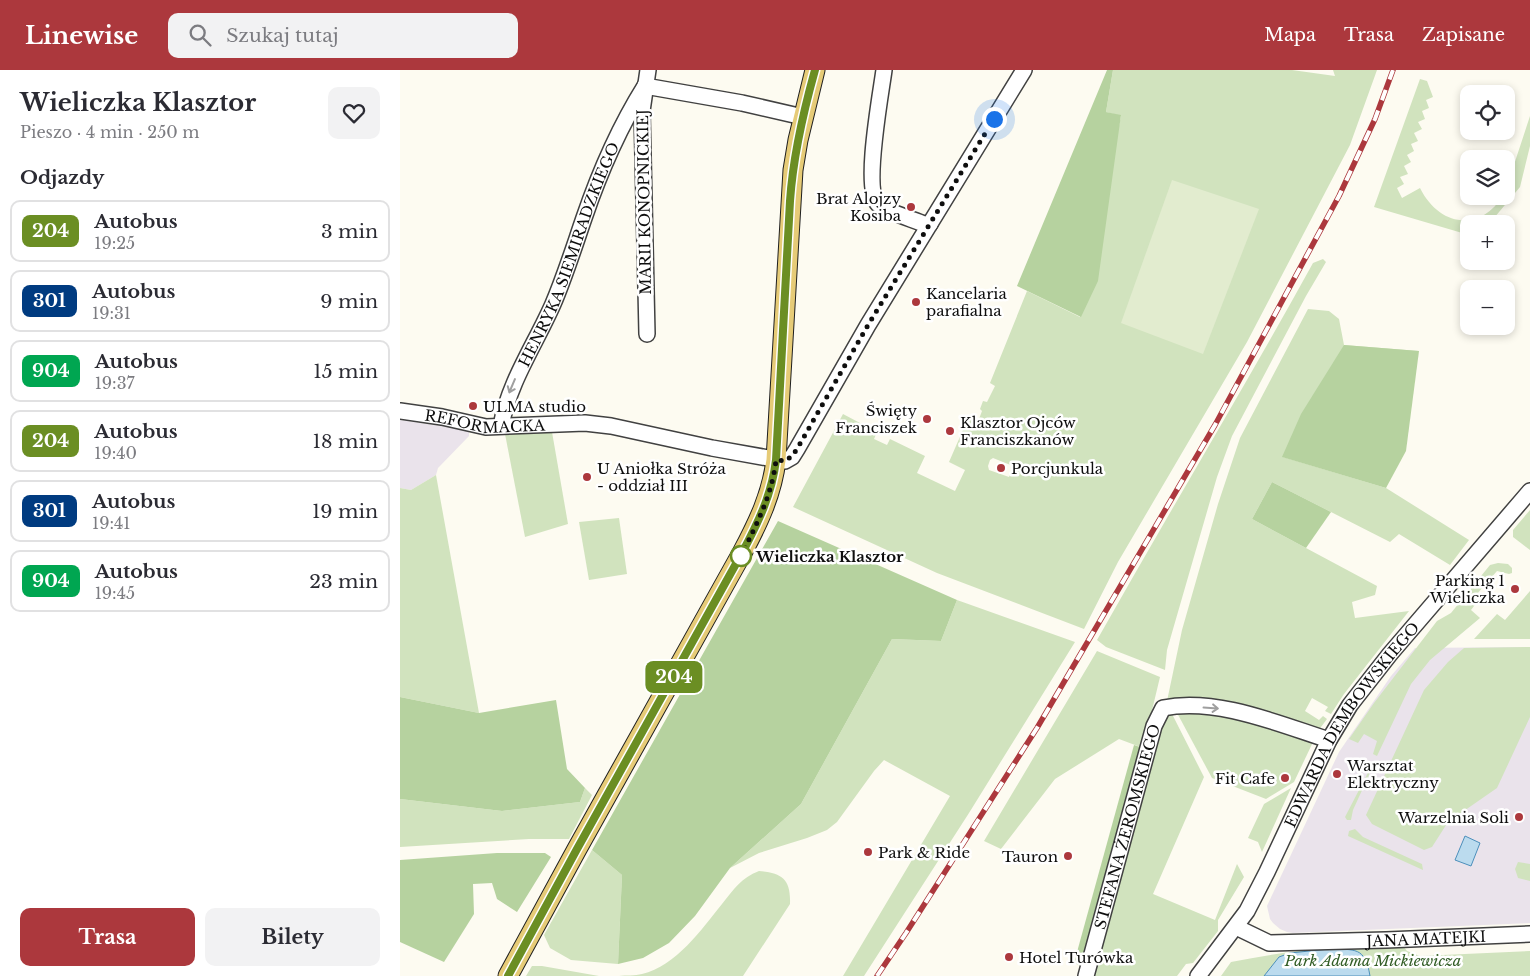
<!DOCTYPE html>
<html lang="pl">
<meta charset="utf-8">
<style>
:root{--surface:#fff;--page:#f2f2f3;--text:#2b2b33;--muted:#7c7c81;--line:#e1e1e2;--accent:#ac383d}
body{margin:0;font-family:"Libre Baskerville",serif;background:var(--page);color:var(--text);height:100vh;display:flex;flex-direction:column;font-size:19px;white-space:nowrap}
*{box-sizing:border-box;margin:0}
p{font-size:16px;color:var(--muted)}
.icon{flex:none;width:28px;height:28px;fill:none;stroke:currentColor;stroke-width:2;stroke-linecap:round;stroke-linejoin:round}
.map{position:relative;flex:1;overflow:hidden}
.details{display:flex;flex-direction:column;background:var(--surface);width:400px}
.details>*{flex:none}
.badge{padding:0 10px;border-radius:8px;font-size:18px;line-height:32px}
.controls{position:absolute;left:1060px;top:15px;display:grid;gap:10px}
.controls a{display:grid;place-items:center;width:55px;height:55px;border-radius:10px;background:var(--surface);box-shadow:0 2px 8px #0003;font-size:25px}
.you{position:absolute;width:25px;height:25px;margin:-12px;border:4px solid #fff;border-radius:50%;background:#1a73e8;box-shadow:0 0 0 8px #1a73e833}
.map>.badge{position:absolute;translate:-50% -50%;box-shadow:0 0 0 2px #fff}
h2{padding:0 20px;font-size:19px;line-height:45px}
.round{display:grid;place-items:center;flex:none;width:52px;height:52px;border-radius:10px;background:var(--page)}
.headline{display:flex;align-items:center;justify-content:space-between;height:85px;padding:0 20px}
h1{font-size:24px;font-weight:700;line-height:38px}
.cta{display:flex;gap:10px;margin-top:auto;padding:10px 20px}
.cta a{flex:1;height:58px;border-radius:10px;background:var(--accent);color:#fff;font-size:20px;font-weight:700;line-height:58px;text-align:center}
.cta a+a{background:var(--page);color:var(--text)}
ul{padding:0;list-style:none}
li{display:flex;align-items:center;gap:15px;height:62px;margin:0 10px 8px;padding:0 10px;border:2px solid var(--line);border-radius:10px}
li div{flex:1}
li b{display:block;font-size:19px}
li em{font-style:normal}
li .badge{min-width:55px;font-weight:700;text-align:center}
header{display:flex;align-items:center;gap:30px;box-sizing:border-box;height:70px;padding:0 25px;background:var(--accent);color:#fff}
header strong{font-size:24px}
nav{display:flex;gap:28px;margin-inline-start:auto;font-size:18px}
.search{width:350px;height:45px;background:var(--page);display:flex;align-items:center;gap:12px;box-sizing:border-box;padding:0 18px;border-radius:10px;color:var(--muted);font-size:19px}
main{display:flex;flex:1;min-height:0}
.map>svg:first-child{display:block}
</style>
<header>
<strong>Linewise</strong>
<div class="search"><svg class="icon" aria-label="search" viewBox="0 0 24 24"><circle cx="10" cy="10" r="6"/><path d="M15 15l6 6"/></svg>Szukaj tutaj</div>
<nav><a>Mapa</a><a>Trasa</a><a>Zapisane</a></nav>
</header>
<main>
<section class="details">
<div class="headline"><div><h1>Wieliczka Klasztor</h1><p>Pieszo · 4 min · 250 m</p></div><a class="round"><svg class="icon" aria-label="heart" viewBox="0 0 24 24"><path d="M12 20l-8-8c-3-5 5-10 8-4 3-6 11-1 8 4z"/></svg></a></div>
<h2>Odjazdy</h2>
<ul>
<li><span class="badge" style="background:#6b8e23;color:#fff">204</span><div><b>Autobus</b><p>19:25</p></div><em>3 min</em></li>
<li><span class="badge" style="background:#003b80;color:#fff">301</span><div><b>Autobus</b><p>19:31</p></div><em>9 min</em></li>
<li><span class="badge" style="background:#00a651;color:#fff">904</span><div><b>Autobus</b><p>19:37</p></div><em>15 min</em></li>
<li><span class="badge" style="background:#6b8e23;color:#fff">204</span><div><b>Autobus</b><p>19:40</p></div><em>18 min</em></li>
<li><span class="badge" style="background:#003b80;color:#fff">301</span><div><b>Autobus</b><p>19:41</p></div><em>19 min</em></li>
<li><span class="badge" style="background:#00a651;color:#fff">904</span><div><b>Autobus</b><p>19:45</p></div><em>23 min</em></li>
</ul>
<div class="cta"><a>Trasa</a><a>Bilety</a></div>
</section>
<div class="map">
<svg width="1130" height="906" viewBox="0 0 1130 906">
<rect width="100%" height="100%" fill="#fdfbf1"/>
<g fill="#eae3eb">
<path d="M0,350L69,360V366L38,398L36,405L11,420L0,418Z"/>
<path d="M1130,577V853L893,863L887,862L880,859L873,853L870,849L867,836L939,682L991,606L1015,578Z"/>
</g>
<g fill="#d1e3be" fill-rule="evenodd">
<path d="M713,0H892L935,6L933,0H977L950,75L847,272L718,492L684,559L537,503L393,437L443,344L477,362L474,369L487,375L490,369L525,386L517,403L555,421L565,400L549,392L569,346L579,349L582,341L580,339L583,331L587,332L595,316L590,313L627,221L680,247L721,46L706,42ZM593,388L613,396L609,407L589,400L588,396L590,390Z"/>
<path d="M1020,9L1027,11L1033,27L1026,30L1029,38L1022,41L1025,49L1018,52L1022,59L1014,63L1018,71L1011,74L1014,81L1007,85L1011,92L1004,96L1008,104L1000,107L1004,114L997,118L1002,128L1020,118C1039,156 1079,163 1103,126H1106V119L1130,46V76L1120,117L1089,154H1069V165L974,137Z"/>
<path d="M923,189L926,192L906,226L832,366L817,407L767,580L765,600L706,577L697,570C768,444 843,320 913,193Z"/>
<path d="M908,239L929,241L939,249L944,275L1019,281L883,387L986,418L1069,470L1050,495L999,464L990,472L872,412L852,449L977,516L975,525L952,532L955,548L1009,541L944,624L931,644L925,641L928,637L912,628L905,641L919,650L923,646L927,649L918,661L767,631L782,560L818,434L840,368Z"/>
<path d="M152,362L168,454L125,467L105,364Z"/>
<path d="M36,405L79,643L0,627V418L11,420Z"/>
<path d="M1130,440V480L1113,467V460Z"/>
<path d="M219,448L227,504L189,510L179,452Z"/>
<path d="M1098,493L1108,494L1112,498V503L1109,504L1097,501L1076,525L1080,528L1071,540L1080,548L1030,590L1011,614L977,686L973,684L977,671L964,664L958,673L949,669L974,633L1037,551L1051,543L1090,495Z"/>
<path d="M1130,521V569H1074L1097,544L1105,550Z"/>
<path d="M557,530L675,572L569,743L464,906H443L550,726L484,690L474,701L437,752L427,760L407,768L359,783L330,798L401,734L492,569L541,571Z"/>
<path d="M1130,577V647L1097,718L1048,752L1032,777L1024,780L972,754L966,745L1024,620L1048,592L1064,578Z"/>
<path d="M697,581L760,607L743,678L719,669L655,709L601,779L584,771Z"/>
<path d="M776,641L836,646L913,672L894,712L866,729L812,708Z"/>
<path d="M771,642L804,707L753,824L815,850L837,794L844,807L818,850V861L793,893L786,894L777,906H690L762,648Z"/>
<path d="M973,693L974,694L953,740L951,750H947L945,747Z"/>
<path d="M185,718L192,725L169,769H129L0,777V729L102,741L180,732Z"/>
<path d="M891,718L862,782L858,772L848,768L864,734Z"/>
<path d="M955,759L963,767L1022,794L1023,800L948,766L949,761Z"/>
<path d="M192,780L222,805L218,894L171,890L150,878L144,865Z"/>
<path d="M1118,792L1130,794V811L1118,808L1115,799Z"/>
<path d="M359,801C382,803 391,809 390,834L343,906H219C226,905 235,906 242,904C276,896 302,859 322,834C334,819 341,808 359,801Z"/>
<path d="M1000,872L1007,881L1020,886L1130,881V906H821L831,892C887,881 943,874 1000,872Z"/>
<path d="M132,896H142L199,906H126Z"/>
</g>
<g fill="#b6d29f">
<path d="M707,0H713L706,42L721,45L698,211L681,247L617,216Z"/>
<path d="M944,275L1019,281L1006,381L986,418L882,387L901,344Z"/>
<path d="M872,412L931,442L906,478L852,449Z"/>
<path d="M378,451L557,530L541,571L492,569L401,734L330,798L295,846L269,873L243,888L218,894L222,805L192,780Z"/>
<path d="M0,627L79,643L156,630L167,699L185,718L180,732L102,741L0,729Z"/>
<path d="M734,675L743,678L683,897L674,893Z"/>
<path d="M97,783H145L151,787L117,842L97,829L92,813L73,814L74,844L44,892L0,872V790Z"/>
</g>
<path fill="#e2eccf" d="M772,110L859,139L803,284L721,253Z"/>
<g fill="#bbdbee" stroke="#4c8fbb">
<path d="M1065,766L1080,773L1071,796L1055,790Z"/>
<path d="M929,879C955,880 965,876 970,906H864L879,887L890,883Z"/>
</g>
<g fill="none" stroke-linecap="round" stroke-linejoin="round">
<defs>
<g id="minor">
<path d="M484,0C481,23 463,119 478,134C487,142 512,149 524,154H530"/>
<path d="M245,16L342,33L403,47"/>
<path d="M247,264L242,41L248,0"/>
<path id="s1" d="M0,341L42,347L86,357L185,353L211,356L312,378L385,391L392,387L397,379L468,255L624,0"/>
<path id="s2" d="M101,356C109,312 135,275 153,234C165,206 174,177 184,148C199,104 220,56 245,16"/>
<path id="s3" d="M836,857L869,873L986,870L1130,864"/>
<path id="s4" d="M686,906L754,656L763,638C816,627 879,654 929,670"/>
<path id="s5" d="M798,906L847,841L867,802L929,670L950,635L990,584L1130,421"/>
</g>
<path id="major" d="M108,906L177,779L342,483C358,453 372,424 376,390L393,100L398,70L415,0"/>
</defs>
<use href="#minor" stroke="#414141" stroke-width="18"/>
<use href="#major" stroke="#1f1f1f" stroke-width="21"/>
<use href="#minor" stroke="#fff" stroke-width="15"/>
<use href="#major" stroke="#e6cb77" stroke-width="19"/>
<defs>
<path id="rail" d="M477,906L506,863L637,658L815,355L939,126L975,49L993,0"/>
</defs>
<use href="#rail" stroke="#ac383d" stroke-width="5.5"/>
<use href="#rail" stroke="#fff" stroke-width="4" stroke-dasharray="11" stroke-linecap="butt"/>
</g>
<defs><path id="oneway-shaft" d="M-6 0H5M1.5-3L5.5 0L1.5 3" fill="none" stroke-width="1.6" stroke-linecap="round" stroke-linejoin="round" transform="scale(1.25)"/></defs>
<g stroke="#9f9f9f">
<use href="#oneway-shaft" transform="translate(112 316) rotate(113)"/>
<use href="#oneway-shaft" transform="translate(811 638) rotate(4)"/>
</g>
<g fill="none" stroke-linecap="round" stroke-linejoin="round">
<defs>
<path id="line" d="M108,906L177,779L342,483C358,453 372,424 376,390L390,131C393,87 403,43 415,0"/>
</defs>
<use href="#line" stroke="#fff" stroke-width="11"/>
<use href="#line" stroke="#6b8e23" stroke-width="8"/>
<path stroke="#0e0e0e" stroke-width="5" stroke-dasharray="0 9" d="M341,486C356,455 372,426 376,390L385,391L392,386L397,379L468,255L594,49"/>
</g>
<g fill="#ac383d" stroke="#fff" stroke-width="2">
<circle cx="511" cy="137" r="5"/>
<circle cx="516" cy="232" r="5"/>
<circle cx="73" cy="336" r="5"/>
<circle cx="527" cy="349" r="5"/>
<circle cx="550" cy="361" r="5"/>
<circle cx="601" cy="398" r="5"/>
<circle cx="187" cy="407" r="5"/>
<circle cx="1115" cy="519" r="5"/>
<circle cx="937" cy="704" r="5"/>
<circle cx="885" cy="708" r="5"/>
<circle cx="1119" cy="747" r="5"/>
<circle cx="468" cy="782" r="5"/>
<circle cx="668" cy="786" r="5"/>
<circle cx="609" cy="887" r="5"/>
</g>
<circle fill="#fff" stroke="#6b8e23" stroke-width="2.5" cx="341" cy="486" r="10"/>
<g text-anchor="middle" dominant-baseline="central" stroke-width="5" stroke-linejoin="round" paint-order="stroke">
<g font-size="15" fill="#0e0e0e" stroke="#fff" text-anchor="start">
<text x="501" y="128" text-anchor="end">Brat Alojzy<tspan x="501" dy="17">Kosiba</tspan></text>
<text x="526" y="223">Kancelaria<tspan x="526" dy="17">parafialna</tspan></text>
<text x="83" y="336">ULMA studio</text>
<text x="517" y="340" text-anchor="end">Święty<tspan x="517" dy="17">Franciszek</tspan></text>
<text x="560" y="352">Klasztor Ojców<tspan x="560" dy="17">Franciszkanów</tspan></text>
<text x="197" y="398">U Aniołka Stróża<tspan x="197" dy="17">- oddział III</tspan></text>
<text x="611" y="398">Porcjunkula</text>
<text x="1105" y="510" text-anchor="end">Parking 1<tspan x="1105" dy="17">Wieliczka</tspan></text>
<text x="947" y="695">Warsztat<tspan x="947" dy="17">Elektryczny</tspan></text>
<text x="875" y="708" text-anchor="end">Fit Cafe</text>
<text x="1109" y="747" text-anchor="end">Warzelnia Soli</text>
<text x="478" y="782">Park &amp; Ride</text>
<text x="658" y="786" text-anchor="end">Tauron</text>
<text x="619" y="887">Hotel Turówka</text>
</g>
<g font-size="15" fill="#0e0e0e" stroke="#fff">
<text transform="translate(244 132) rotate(-91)">MARII KONOPNICKIEJ</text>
<text stroke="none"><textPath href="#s2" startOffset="185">HENRYKA SIEMIRADZKIEGO</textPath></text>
<text stroke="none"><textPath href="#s1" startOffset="86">REFORMACKA</textPath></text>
<text stroke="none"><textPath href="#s5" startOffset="296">EDWARDA DEMBOWSKIEGO</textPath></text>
<text stroke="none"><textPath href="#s4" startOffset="155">STEFANA ŻEROMSKIEGO</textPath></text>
<text stroke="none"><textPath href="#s3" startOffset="194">JANA MATEJKI</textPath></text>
</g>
<g font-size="15" font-weight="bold" fill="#0e0e0e" stroke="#fff" text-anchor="start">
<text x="356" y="486">Wieliczka Klasztor</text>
</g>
<g font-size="15" font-style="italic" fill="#325d26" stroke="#fff">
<text x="973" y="890">Park Adama Mickiewicza</text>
</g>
</g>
</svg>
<div class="controls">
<a><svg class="icon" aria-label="locate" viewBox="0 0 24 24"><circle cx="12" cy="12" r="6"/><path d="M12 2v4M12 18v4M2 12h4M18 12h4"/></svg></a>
<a><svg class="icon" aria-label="layers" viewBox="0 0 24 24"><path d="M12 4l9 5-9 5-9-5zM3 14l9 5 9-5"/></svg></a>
<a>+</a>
<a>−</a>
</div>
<div class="you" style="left:594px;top:49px"></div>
<b class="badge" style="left:274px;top:607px;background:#6b8e23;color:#fff">204</b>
</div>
</main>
